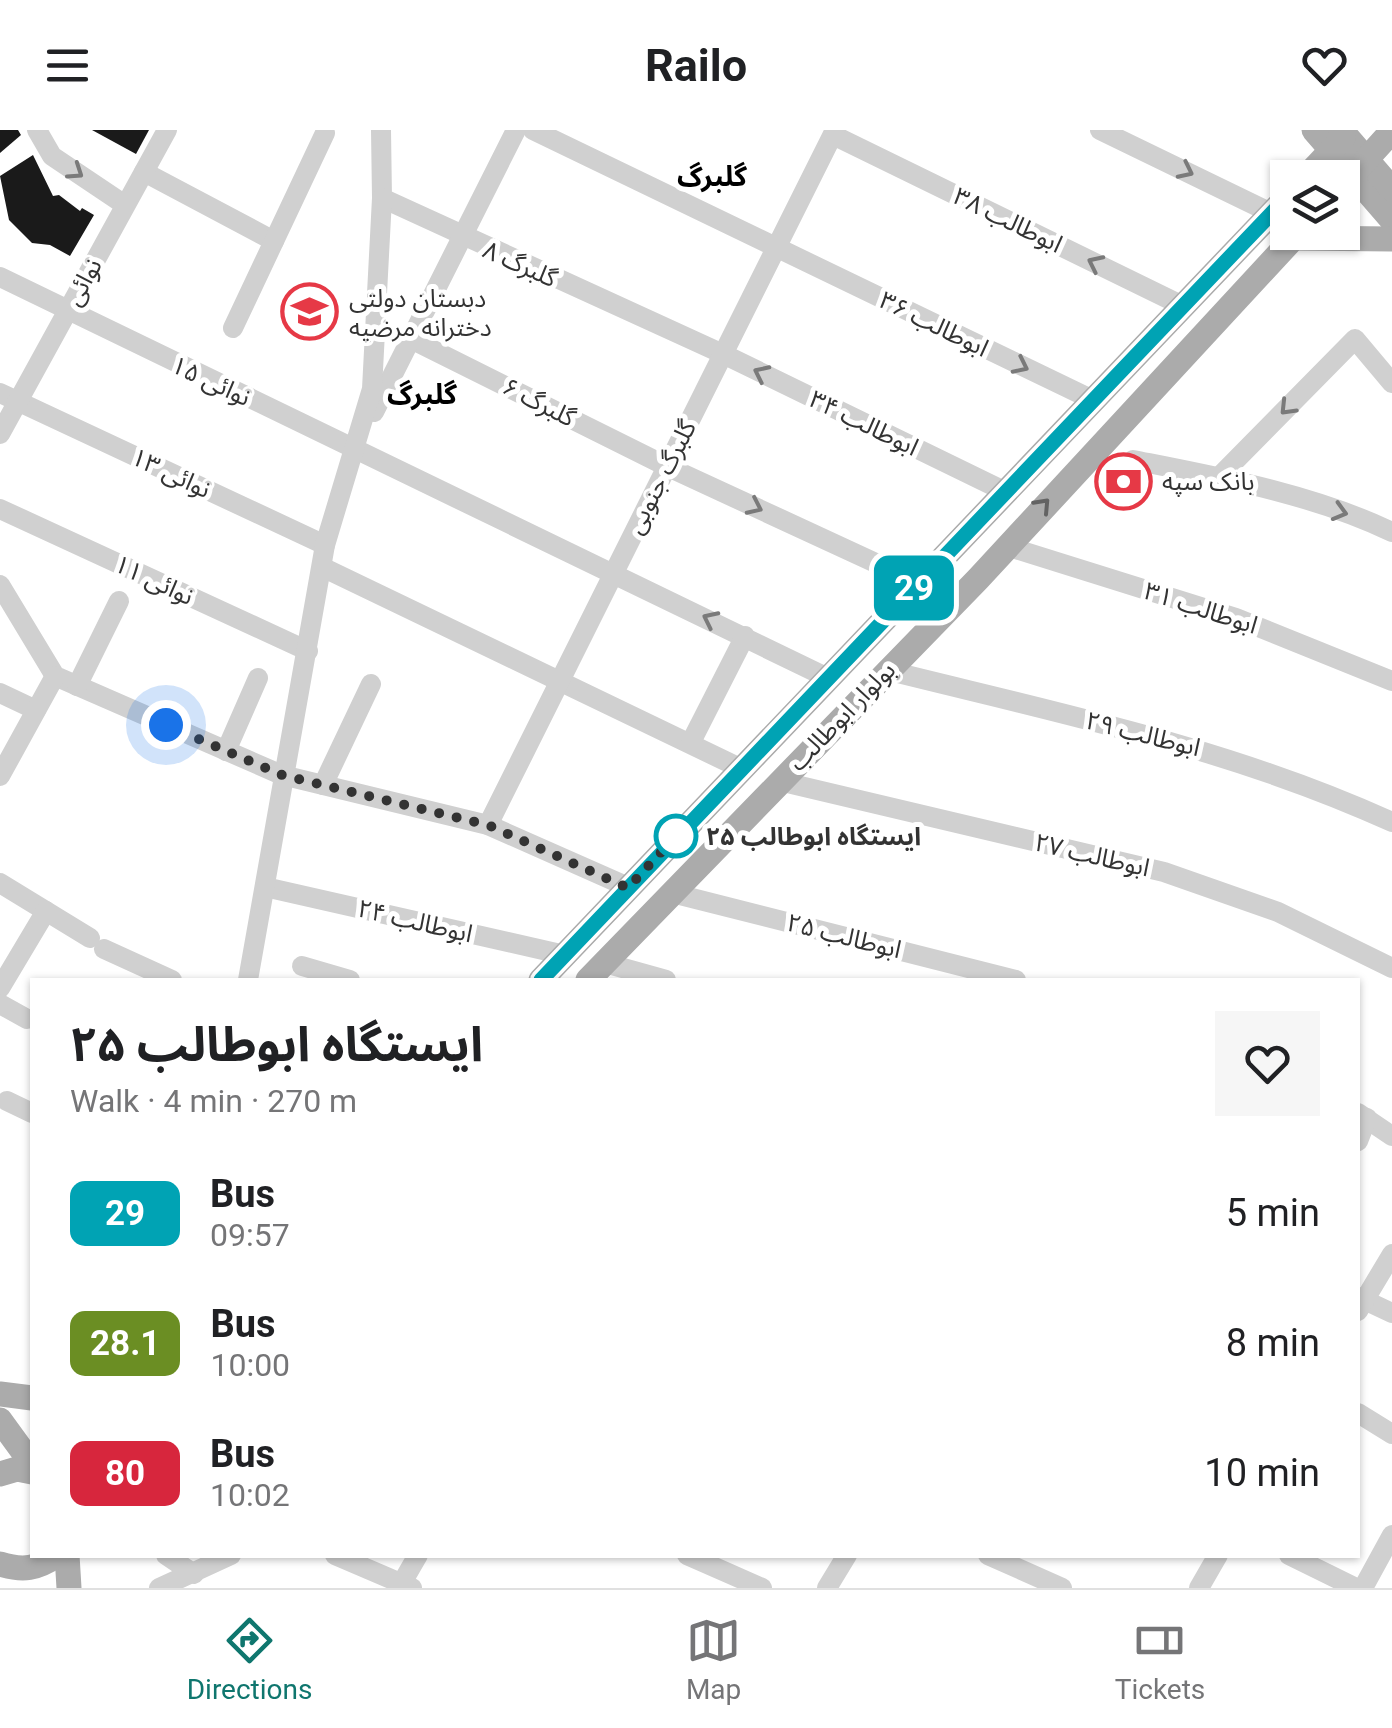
<!DOCTYPE html>
<meta charset="utf-8">
<style>
:root{--surface:#fff;--page:#f6f6f6;--text:#202124;--muted:#757577;--line:#e0e0e0;--accent:#0f766e}
body{margin:0;font-family:Roboto,"Noto Sans Arabic",sans-serif;background:var(--page);color:var(--text);height:100vh;display:flex;flex-direction:column;font-size:38px;white-space:nowrap}
*{box-sizing:border-box;margin:0}
p{font-size:32px;color:var(--muted)}
.icon{flex:none;width:55px;height:55px;fill:none;stroke:currentColor;stroke-width:2;stroke-linecap:round;stroke-linejoin:round}
.map{position:relative;flex:1;overflow:hidden}
.drawer{position:absolute;left:30px;top:848px;width:1330px;height:580px;display:flex;flex-direction:column;background:var(--surface);border-radius:0px;box-shadow:0 2px 8px #0004}
.drawer>*{flex:none}
.badge{padding:0 20px;border-radius:15px;font-size:35px;line-height:65px}
.controls{position:absolute;left:1270px;top:30px;display:grid;gap:20px}
.controls a{display:grid;place-items:center;width:90px;height:90px;border-radius:0px;background:var(--surface);box-shadow:0 2px 8px #0004;font-size:50px}
.you{position:absolute;width:50px;height:50px;margin:-25px;border:8px solid #fff;border-radius:50%;background:#1a73e8;box-shadow:0 0 0 15px #1a73e833}
.map>.badge{position:absolute;translate:-50% -50%;box-shadow:0 0 0 5px #fff}
.round{display:grid;place-items:center;flex:none;width:105px;height:105px;border-radius:0px;background:var(--page)}
.head{display:flex;align-items:center;justify-content:space-between;height:170px;padding:0 40px}
h1{font-size:48px;font-weight:700;line-height:75px}
ul{padding:0;list-style:none}
li{display:flex;align-items:center;gap:30px;height:130px;padding:0 40px}
li div{flex:1}
li b{display:block;font-size:38px}
li em{font-style:normal}
li .badge{min-width:110px;font-weight:700;text-align:center}
header{display:flex;justify-content:space-between;align-items:center;height:130px;padding:0 40px;background:var(--surface);font-size:45px;font-weight:700}
.tab-bar{display:flex;justify-content:space-around;align-items:center;height:140px;border-top:2px solid var(--line);background:var(--surface);font-size:28px;color:var(--muted)}
.tab-bar a{display:grid;justify-items:center;gap:5px}
.tab-bar .selected{color:var(--accent)}
.map>svg:first-child{display:block}
</style>
<header><svg class="icon" aria-label="menu" viewBox="0 0 24 24"><path d="M4 6h16M4 12h16M4 18h16"/></svg>Railo<svg class="icon" aria-label="heart" viewBox="0 0 24 24"><path d="M12 20l-8-8c-3-5 5-10 8-4 3-6 11-1 8 4z"/></svg></header>
<div class="map">
<svg width="1392" height="1458" viewBox="0 0 1392 1458">
<rect width="100%" height="100%" fill="#fff"/>
<g fill="#1a1a1a">
<path d="M0,0H18L21,5L0,23Z"/>
<path d="M92,0H149L136,24Z"/>
<path d="M33,25L53,66L59,65L80,81L82,78L94,85L70,126L50,115L32,113L9,90L0,46Z"/>
</g>
<g fill="none" stroke-linecap="round" stroke-linejoin="round">
<g stroke="#d0d0d0" stroke-width="20">
<path d="M37,0L52,26L125,75"/>
<path d="M381,0L382,68L723,224L1006,362"/>
<path d="M533,0L1093,270"/>
<path d="M1100,0L1271,83"/>
<path d="M833,5L1183,176"/>
<path d="M144,42L274,111"/>
<path d="M0,147L828,548"/>
<path d="M233,198L325,3"/>
<path d="M411,209L666,336L919,453"/>
<path d="M0,263L325,415"/>
<path d="M374,282L516,0"/>
<path d="M0,304L167,0"/>
<path d="M1133,330C1219,347 1313,364 1392,402"/>
<path d="M1219,347L1355,209L1392,253"/>
<path d="M0,379L308,521"/>
<path d="M1006,416L1236,488L1392,551"/>
<path d="M322,437L740,638"/>
<path d="M0,455L55,546L282,645L488,695L628,757"/>
<path d="M886,540C1058,583 1230,618 1392,692"/>
<path d="M77,556L119,471"/>
<path d="M0,563L36,580"/>
<path d="M691,612L745,506"/>
<path d="M226,621L258,548"/>
<path d="M0,646L55,546"/>
<path d="M779,651L1164,742L1278,782L1392,838"/>
<path d="M323,655L371,554"/>
<path d="M488,695L835,0"/>
<path d="M0,753L90,808"/>
<path d="M265,757L565,825"/>
<path d="M672,763L1016,850"/>
<path d="M104,819L172,850"/>
<path d="M605,833L666,850"/>
<path d="M302,836L350,850"/>
<path d="M248,850L325,415L372,259L382,68"/>
<path d="M0,858L46,781"/>
<path d="M0,874L27,889"/>
<path d="M7,971L32,983"/>
<path d="M1358,983L1392,1006"/>
<path d="M1358,1011L1367,988"/>
<path d="M1358,1167L1392,1183"/>
<path d="M1358,1181L1392,1124"/>
<path d="M1358,1283L1392,1304"/>
<path d="M166,1425L194,1444"/>
<path d="M335,1425L412,1458"/>
<path d="M687,1425L762,1458"/>
<path d="M988,1425L1062,1458"/>
<path d="M1289,1425L1356,1458"/>
<path d="M159,1458L231,1425"/>
<path d="M399,1458L418,1425"/>
<path d="M827,1458L847,1425"/>
<path d="M1199,1458L1218,1425"/>
<path d="M1363,1458L1392,1405"/>
</g>
<g stroke="#ababab" stroke-width="25">
<path d="M1314,0L1392,90"/>
<path d="M1341,0L1392,59"/>
<path d="M1355,42L1392,1"/>
<path d="M1305,48L1343,8"/>
<path d="M1294,108L1392,109"/>
<path d="M541,850L1288,66"/>
<path d="M588,850L978,449L1299,102"/>
<path d="M0,1264L32,1268"/>
<path d="M0,1290L32,1334"/>
<path d="M0,1344L17,1339L32,1342"/>
<path d="M67,1425L69,1458"/>
<path d="M0,1434C23,1441 37,1439 57,1425"/>
</g>
</g>
<defs><path id="oneway-chevron" d="M-2-3.5L2.5 0L-2 3.5" fill="none" stroke-width="1.6" stroke-linecap="round" stroke-linejoin="round" transform="scale(2.5)"/></defs>
<g stroke="#7a7a7a">
<use href="#oneway-chevron" transform="translate(1186 41) rotate(26)"/>
<use href="#oneway-chevron" transform="translate(76 42) rotate(34)"/>
<use href="#oneway-chevron" transform="translate(1095 133) rotate(-154)"/>
<use href="#oneway-chevron" transform="translate(1021 236) rotate(26)"/>
<use href="#oneway-chevron" transform="translate(761 243) rotate(-154)"/>
<use href="#oneway-chevron" transform="translate(1287 278) rotate(134)"/>
<use href="#oneway-chevron" transform="translate(755 377) rotate(25)"/>
<use href="#oneway-chevron" transform="translate(1340 382) rotate(16)"/>
<use href="#oneway-chevron" transform="translate(710 489) rotate(-154)"/>
</g>
<use stroke="#636363" href="#oneway-chevron" transform="translate(1043 375) rotate(-47)"/>
<g fill="none" stroke-linecap="round" stroke-linejoin="round">
<defs>
<path id="line" d="M541,850L1288,66"/>
</defs>
<use href="#line" stroke="#fff" stroke-width="22"/>
<use href="#line" stroke="#00a3b4" stroke-width="15"/>
<path stroke="#333" stroke-width="10" stroke-dasharray="0 18" d="M166,595L282,645L488,695L628,758L676,706"/>
</g>
<defs>
<symbol id="school-ring" viewBox="-11 -11 22 22"><circle r="9.5" fill="#fff" stroke="#e63946" stroke-width="1.5"/><path d="M0-5L7-2L0 1L-7-2ZM-4 1L0 2.5L4 1V4Q0 6-4 4Z" fill="#e63946"/></symbol>
<symbol id="bank-ring" viewBox="-11 -11 22 22"><circle r="9.5" fill="#fff" stroke="#e63946" stroke-width="1.5"/><path d="M-6-4H6V4H-6ZM0-2.3a2.3 2.3 0 1 0 0 4.6a2.3 2.3 0 1 0 0-4.6Z" fill="#e63946"/></symbol>
</defs>
<g fill-rule="evenodd">
<use href="#school-ring" x="278" y="150" width="63" height="63"/>
<use href="#bank-ring" x="1092" y="320" width="63" height="63"/>
</g>
<circle fill="#fff" stroke="#00a3b4" stroke-width="5" cx="676" cy="706" r="20"/>
<g text-anchor="middle" dominant-baseline="central" stroke-width="10" stroke-linejoin="round" paint-order="stroke">
<g font-size="25" fill="#333" stroke="#fff">
<text transform="translate(1008 90) rotate(26)">ابوطالب ۳۸</text>
<text transform="translate(520 134) rotate(24)">گلبرگ ۸</text>
<text transform="translate(83 152) rotate(-61)">نوائی</text>
<text transform="translate(934 194) rotate(26)">ابوطالب ۳۶</text>
<text transform="translate(211 251) rotate(25)">نوائی ۱۵</text>
<text transform="translate(539 272) rotate(27)">گلبرگ ۶</text>
<text transform="translate(864 293) rotate(26)">ابوطالب ۳۴</text>
<text transform="translate(171 343) rotate(25)">نوائی ۱۳</text>
<text transform="translate(661 347) rotate(-63)">گلبرگ جنوبی</text>
<text transform="translate(154 450) rotate(25)">نوائی ۱۱</text>
<text transform="translate(1201 478) rotate(18)">ابوطالب ۳۱</text>
<text transform="translate(842 586) rotate(-46)">بولوار ابوطالب</text>
<text transform="translate(1143 604) rotate(14)">ابوطالب ۲۹</text>
<text transform="translate(1092 725) rotate(13)">ابوطالب ۲۷</text>
<text transform="translate(415 791) rotate(13)">ابوطالب ۲۴</text>
<text transform="translate(844 806) rotate(14)">ابوطالب ۲۵</text>
</g>
<g font-size="25" fill="#333" stroke="#fff" text-anchor="start">
<text x="349" y="168">دبستان دولتی<tspan x="349" dy="29">دخترانه مرضیه</tspan></text>
<text x="1162" y="351">بانک سپه</text>
</g>
<g font-size="25" font-weight="bold" fill="#333" stroke="#fff" text-anchor="start">
<text x="706" y="706">ایستگاه ابوطالب ۲۵</text>
</g>
<g font-size="28" font-weight="bold" fill="#000" stroke="#fff">
<text x="712" y="46">گلبرگ</text>
<text x="422" y="264">گلبرگ</text>
</g>
</g>
</svg>
<div class="controls">
<a><svg class="icon" aria-label="layers" viewBox="0 0 24 24"><path d="M12 4l9 5-9 5-9-5zM3 14l9 5 9-5"/></svg></a>
</div>
<div class="you" style="left:166px;top:595px"></div>
<b class="badge" style="left:914px;top:458px;background:#00a3b4;color:#fff">29</b>
<section class="drawer">
<div class="head"><div><h1>ایستگاه ابوطالب ۲۵</h1><p>Walk · 4 min · 270 m</p></div><a class="round"><svg class="icon" aria-label="heart" viewBox="0 0 24 24"><path d="M12 20l-8-8c-3-5 5-10 8-4 3-6 11-1 8 4z"/></svg></a></div>
<ul>
<li><span class="badge" style="background:#00a3b4;color:#fff">29</span><div><b>Bus</b><p>09:57</p></div><em>5 min</em></li>
<li><span class="badge" style="background:#6b8e23;color:#fff">28.1</span><div><b>Bus</b><p>10:00</p></div><em>8 min</em></li>
<li><span class="badge" style="background:#d7263d;color:#fff">80</span><div><b>Bus</b><p>10:02</p></div><em>10 min</em></li>
</ul>
</section>
</div>
<nav class="tab-bar">
<a class="selected"><svg class="icon" aria-label="directions" viewBox="0 0 24 24"><path d="M12 3l9 9-9 9-9-9zM9 14v-3h6M13 9l2 2-2 2"/></svg>Directions</a>
<a><svg class="icon" aria-label="map" viewBox="0 0 24 24"><path d="M3 6l6-2 6 2 6-2v14l-6 2-6-2-6 2zM9 4v14M15 6v14"/></svg>Map</a>
<a><svg class="icon" aria-label="tickets" viewBox="0 0 24 24"><path d="M3 7h18v10H3zM15 7v10"/></svg>Tickets</a>
</nav>
